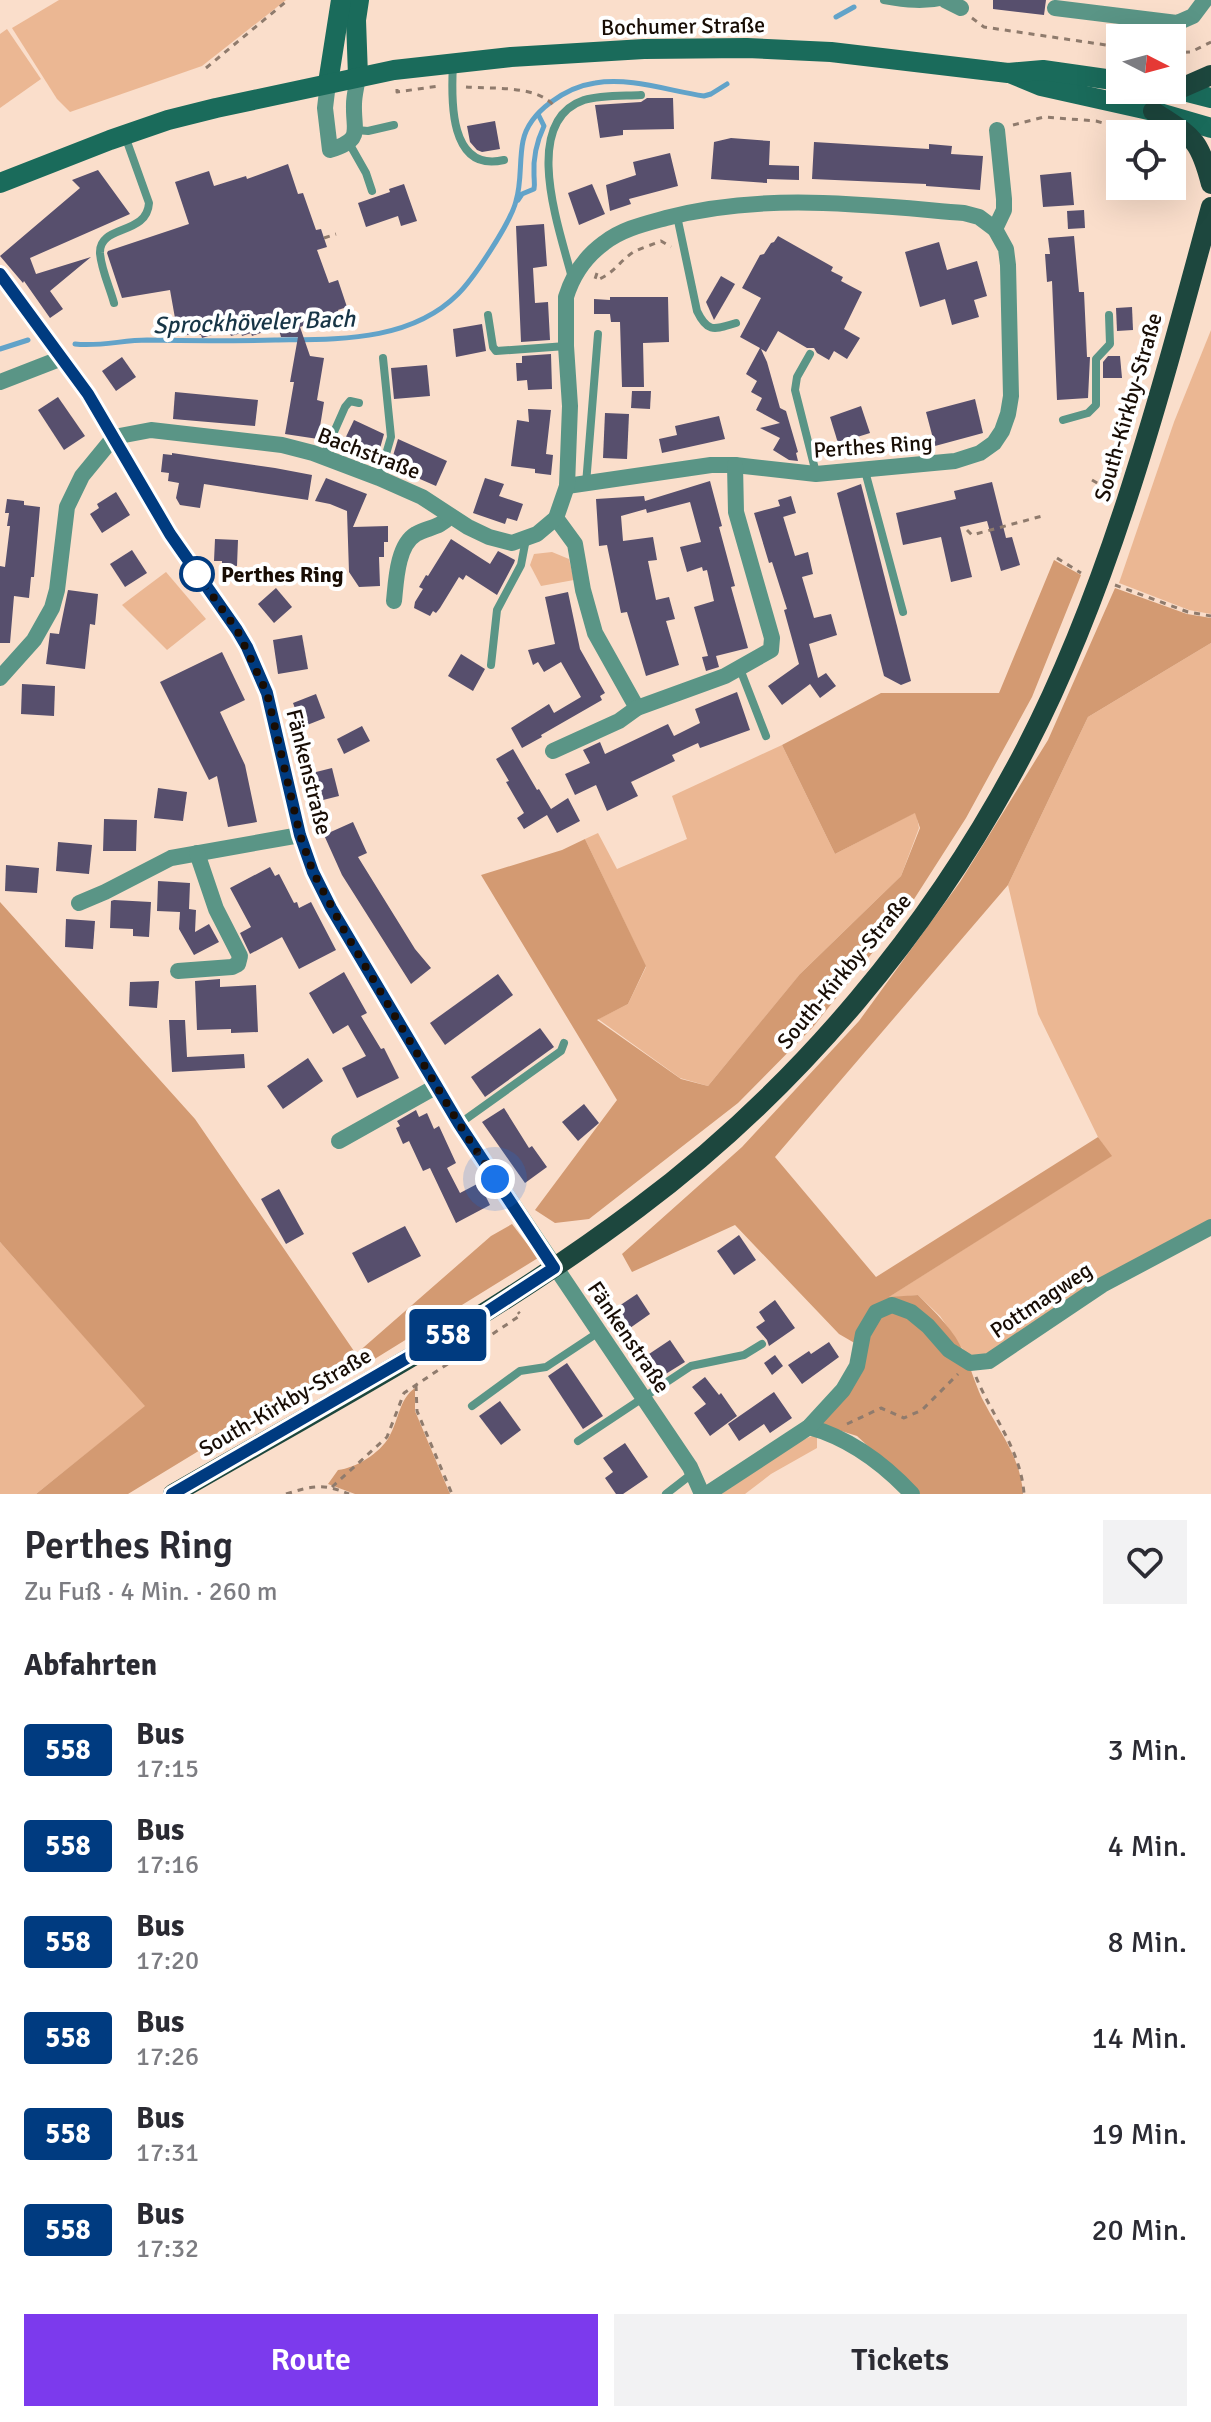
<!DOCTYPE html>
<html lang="de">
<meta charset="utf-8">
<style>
:root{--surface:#fff;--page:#f2f2f3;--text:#2b2b33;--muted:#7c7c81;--accent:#7c3aed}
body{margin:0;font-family:Signika,sans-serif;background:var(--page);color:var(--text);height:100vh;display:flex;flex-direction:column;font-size:30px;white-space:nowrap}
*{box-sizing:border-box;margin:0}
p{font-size:26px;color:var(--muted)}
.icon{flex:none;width:44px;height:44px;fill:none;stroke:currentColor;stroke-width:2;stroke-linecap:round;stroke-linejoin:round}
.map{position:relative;height:1494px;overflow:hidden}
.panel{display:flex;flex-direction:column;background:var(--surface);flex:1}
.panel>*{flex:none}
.badge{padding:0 16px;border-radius:6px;font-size:28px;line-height:52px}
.needle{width:52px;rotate:96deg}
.controls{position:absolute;left:1106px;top:24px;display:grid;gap:16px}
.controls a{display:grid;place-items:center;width:80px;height:80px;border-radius:0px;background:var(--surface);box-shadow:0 8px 32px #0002;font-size:40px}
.you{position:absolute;width:40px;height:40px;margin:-20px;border:6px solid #fff;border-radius:50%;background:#1a73e8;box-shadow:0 0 0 12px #1a73e833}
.map>.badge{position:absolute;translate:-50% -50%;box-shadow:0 0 0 4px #fff}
h2{padding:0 24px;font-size:30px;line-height:72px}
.round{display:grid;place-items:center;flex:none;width:84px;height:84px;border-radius:0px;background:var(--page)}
.head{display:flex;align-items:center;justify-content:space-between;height:136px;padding:0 24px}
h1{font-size:38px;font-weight:600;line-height:60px}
.primary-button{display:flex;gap:16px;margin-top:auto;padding:16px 24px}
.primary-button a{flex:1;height:92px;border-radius:0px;background:var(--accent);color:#fff;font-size:32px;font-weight:600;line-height:92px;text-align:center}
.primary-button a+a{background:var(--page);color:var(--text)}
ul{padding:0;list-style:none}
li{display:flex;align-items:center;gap:24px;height:96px;padding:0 24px}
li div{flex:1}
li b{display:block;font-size:30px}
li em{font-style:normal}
li .badge{min-width:88px;font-weight:700;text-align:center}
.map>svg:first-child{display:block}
</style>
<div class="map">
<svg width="1211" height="1494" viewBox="0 0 1211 1494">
<rect width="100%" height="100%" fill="#fadecb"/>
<g fill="#ebb793">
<path d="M59,0H286L202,66L70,112L57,99L12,28Z"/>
<path d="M7,29L41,79L0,108V34Z"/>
<path d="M1211,330V614L1189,610L1119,583L1174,422Z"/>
<path d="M552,552L569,559L574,580L541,586L530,565L534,554Z"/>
<path d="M166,572L206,619L167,650L122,605Z"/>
<path d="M1211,643V1223L1015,1340L976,1358L964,1351L940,1316L918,1295L887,1298L1111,1156L1098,1137L1038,1014L1008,885L1088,717Z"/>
<path d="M782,745L835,854L916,812L919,828L901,876L801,973L708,1086L680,1078L598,1019L628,1004L646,967L585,839L598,833L617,869L687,839L672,796Z"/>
<path d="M0,1242L146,1406L36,1494H0Z"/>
<path d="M817,1434V1448L771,1474L745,1494H721L800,1441Z"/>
</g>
<g fill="#d39a72">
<path d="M1054,560L1081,575L1032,697L966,818L909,907L813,1027L738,1103L589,1219L555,1223L535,1210L617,1100L481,875L562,850L585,839L646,966L628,1004L597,1020L681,1079L708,1086L800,974L901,876L920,828L915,813L835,854L782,745L881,693H999Z"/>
<path d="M1115,588L1187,614L1211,618V643L1088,717L1008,885L775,1157L876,1277L1098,1137L1112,1156L889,1297L918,1295C935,1312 955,1331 964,1353C972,1370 976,1388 985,1404C1001,1434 1021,1459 1023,1494H920L857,1436L807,1420L823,1408L855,1358L858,1345L839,1334L735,1225L632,1272L622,1254L742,1147L859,1021L960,882L1048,740Z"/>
<path d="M0,902L195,1119L356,1354L491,1236L512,1224L538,1258L373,1360L274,1405L128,1494H36L145,1406L0,1242Z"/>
<path d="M415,1388V1411L450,1494H355L328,1484L338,1470C356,1468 380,1453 389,1437C399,1420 399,1399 415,1388Z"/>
</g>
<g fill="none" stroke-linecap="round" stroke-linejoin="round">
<g stroke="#62a3c9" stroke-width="5">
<path d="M836,17L854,7"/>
<path d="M518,200L522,194L534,189C535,184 534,179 534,175C533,158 537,141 544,126L538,114"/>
<path d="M75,344C99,347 123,340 147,340C190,341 232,341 275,340C338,339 410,342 458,294C474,278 511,222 516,201C522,182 519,160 523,141C529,111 567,87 595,83C631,77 669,91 704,96L711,94L727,84"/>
<path d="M0,349L28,340"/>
</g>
</g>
<g fill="#574f6d">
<path d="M993,0H1046L1044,15L993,9Z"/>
<path d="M647,98H673L674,129L623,130V135L600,138L595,105L641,102Z"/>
<path d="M495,121L500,149L482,152L477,150L470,142L467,126Z"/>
<path d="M731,138L770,141L769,165L799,166V180L767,179V183L711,179L714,142Z"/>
<path d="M814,142L929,149V144L952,146L951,154L983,156L980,190L926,186V184L812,179Z"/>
<path d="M670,153L678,186L629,199L631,204L610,211L606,185L636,175L633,162Z"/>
<path d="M288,164L298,194L303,193L316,230L321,229L327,247L317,250L329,283L338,280L347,307L338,310L339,313L300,327L310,356L324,358L317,400L324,402L318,439L285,434L294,382H290L298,337H281L278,327L252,336L251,333L242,336L241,333L231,336L230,333L223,335L221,332L202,338L201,335H178L170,290L122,298L107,253L108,251L189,224L175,182L209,171L214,186L246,176L247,179Z"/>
<path d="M98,170L130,214L30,258L36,274L91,257L50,291L63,309L50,318L24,281L23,283L0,256L80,188L72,180Z"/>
<path d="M1071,172L1074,205L1043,207L1040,175Z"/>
<path d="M404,184L417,221L401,226L398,216L366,227L358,203L390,192L389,189Z"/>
<path d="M592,184L605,214L579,225L568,193Z"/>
<path d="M1084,210L1085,228L1068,229L1067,211Z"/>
<path d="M544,224L547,266L533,268L535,303L548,302L550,340L521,342L516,226Z"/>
<path d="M778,236L833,267L831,271L843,277L841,281L862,292L844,329L860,338L847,359L834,351L829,360L817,353L814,348H807L778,331L766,352L761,349L767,362L780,408L786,411L798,452L796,453L798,461L789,460L773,450L780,438L760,428L780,423L756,410L762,398L751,392L757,381L746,374L760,348L740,337L761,298L742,288L760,255L764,254L771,243L774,242Z"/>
<path d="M1074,236L1079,292H1084L1087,357H1090L1088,398L1057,400L1052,281L1047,282L1045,254H1050L1048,238Z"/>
<path d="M939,242L947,270L977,261L987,296L974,300L979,317L952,325L945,299L920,307L905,252Z"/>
<path d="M721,276L735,284L714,320L706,302Z"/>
<path d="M610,297H668L669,342L643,343L644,387H622L620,322H611L610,314H594V299L610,300Z"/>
<path d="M1132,307L1133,330L1117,331L1116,308Z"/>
<path d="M482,324L486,351L456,357L453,329Z"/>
<path d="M551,354L552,389L528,390L527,380L517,381L516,363H522V356Z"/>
<path d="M1108,356H1120L1122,378H1103V362Z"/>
<path d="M122,357L136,377L116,391L102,371Z"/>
<path d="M427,365L430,396L394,399L391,368Z"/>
<path d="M632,391H651L650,409L631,408Z"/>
<path d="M175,392L258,400L255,426L173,419Z"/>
<path d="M58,397L85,436L64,450L38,410Z"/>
<path d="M975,399L983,433L935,446L926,412Z"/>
<path d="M861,406L870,433L838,443L830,417Z"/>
<path d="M528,409L551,410L546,454L553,455L551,475L535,473V469L511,466L517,420L529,422Z"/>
<path d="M605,413L629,414L627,459L603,458Z"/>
<path d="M719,416L725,439L662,453L659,439L677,435L675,426Z"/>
<path d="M354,420L384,434L377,459L343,443Z"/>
<path d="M398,439L447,461L436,486L390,466Z"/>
<path d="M172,453L275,468L312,475L308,500L204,484L200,508L180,505L176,498L179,483L168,481L169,473L161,472L163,454L172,455Z"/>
<path d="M326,478L367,494L353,527L388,526V542H384V557H379L380,586L359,587L349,572L347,511L330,504L315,501Z"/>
<path d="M485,478L504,484L499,496L523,504L517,521L507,518L505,524L473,513Z"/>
<path d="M710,481L722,526L719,527L735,586L731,587L748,648L716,656L719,667L706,671L702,657L708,656L694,607L714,601L707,570L703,571L702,567L687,572L680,547L701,542L690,502L647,513L646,509L621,516L623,541L653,537L657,560L648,561L656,600L669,597L675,619L666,621L679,665L646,676L627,612L621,613L607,545L599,546L596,499L644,496L645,501Z"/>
<path d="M992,482L1006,538L1012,537L1020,565L1001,571L987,521L960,527L972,577L951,582L941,537L903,545L896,513L956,499L954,491Z"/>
<path d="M861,484L911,681L901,685L884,676L837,493Z"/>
<path d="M116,492L130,515L102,533L90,514L99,508L97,504Z"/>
<path d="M791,496L796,513L783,517L782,513L795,556L808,552L813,574L802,577L814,618L831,614L837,635L809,644L818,678L826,673L836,686L820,698L810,684L782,705L768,686L799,664L784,610L787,609L772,562L769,563L754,513L780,506L778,500Z"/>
<path d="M7,499L24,501V505L40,507L34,577H31L29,598L14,596L10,643H0V566L5,567L10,526H7L9,513H5Z"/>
<path d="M215,539L238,540L237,566L222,565V561H214Z"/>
<path d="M451,539L490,564L498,551L515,560L514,563L497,595L466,575L463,580L459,577L440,608L436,613L433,611L430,616L414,608L415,602L423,589L419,587L426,575L428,576Z"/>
<path d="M132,550L147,573L125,587L110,564Z"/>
<path d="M276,588L292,607L274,623L258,604Z"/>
<path d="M68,590L98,594L95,625L90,624L85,669L46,664L50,633L59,634Z"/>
<path d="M568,592L580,649L605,693L600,696L602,700L541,735L542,737L522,748L511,728L549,704L554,713L581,697L561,662L544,672L538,662L533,665L528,650L555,644L545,597Z"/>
<path d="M302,635L308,669L278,674L273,640Z"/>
<path d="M222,652L245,700L220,712L245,765L257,822L228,827L217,776L209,780L160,682Z"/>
<path d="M461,654L485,669L473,691L448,676Z"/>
<path d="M22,684L55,686L54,716L21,714Z"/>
<path d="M737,692L750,730L700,748L698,743L672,755L675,761L631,782L638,796L607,811L596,785L575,795L565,774L590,763L583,750L600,742L605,754L668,724L674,736L700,723L695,709Z"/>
<path d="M316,694L325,718L302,727L293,703Z"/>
<path d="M362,726L370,741L344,754L337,739Z"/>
<path d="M513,749L537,790L539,789L551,809L568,798L580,821L557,833L547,815L524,829L517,818L524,813L506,782L509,781L496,759Z"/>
<path d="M332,768L339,796L315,802L308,774Z"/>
<path d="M158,788L187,792L183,821L154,818Z"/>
<path d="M104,819L137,820L136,851H103Z"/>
<path d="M353,822L367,853L358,857L415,949L431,968L411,984L342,875L324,835Z"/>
<path d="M58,842L92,845L89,874L56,871Z"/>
<path d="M6,865L39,868L37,893L5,891Z"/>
<path d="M270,867L275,876L279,874L294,903L297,902L299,908L311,902L336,950L299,969L282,937L250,954L240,933L251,927L230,888Z"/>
<path d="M158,881L190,883L189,909L196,910L195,932L209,924L219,942L194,955L179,929L180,912L157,911Z"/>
<path d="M114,900L151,902L149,937L133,936V929L110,928L111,901Z"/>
<path d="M66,919L95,921L93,949L65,947Z"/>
<path d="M344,972L367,1013L361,1016L381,1049L384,1048L399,1078L357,1098L342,1068L366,1056L348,1025L333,1034L309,993Z"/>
<path d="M498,974L513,995L445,1045L430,1023Z"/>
<path d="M220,979V987L256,985L258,1032L231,1033V1029L197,1030L195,981Z"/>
<path d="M159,981L157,1008L129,1006L130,982Z"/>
<path d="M169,1020H185L187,1057L244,1054L245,1068L172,1072Z"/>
<path d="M540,1028L554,1047L485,1097L471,1077Z"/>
<path d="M308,1058L323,1081L283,1109L267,1086Z"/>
<path d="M584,1104L599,1123L578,1141L562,1122Z"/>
<path d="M504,1108L529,1148L532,1146L547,1167L525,1183L482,1122Z"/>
<path d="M416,1110L419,1117L427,1113L434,1129L439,1126L456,1163L447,1168L460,1193L479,1183L490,1205L456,1223L430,1168L423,1171L409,1141L403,1144L396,1128L400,1126L397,1121Z"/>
<path d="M279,1189L304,1234L286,1244L261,1199Z"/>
<path d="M405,1226L421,1256L368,1283L352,1253Z"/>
<path d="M739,1235L756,1260L734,1275L717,1251Z"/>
<path d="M637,1294L650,1314L630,1328L616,1308Z"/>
<path d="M775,1300L795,1328L769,1346L767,1340L756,1327L765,1321L759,1312Z"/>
<path d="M670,1340L685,1362L664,1375L649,1354Z"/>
<path d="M829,1342L839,1357L802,1384L788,1365L809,1351L811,1354Z"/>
<path d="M775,1355L783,1366L772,1375L764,1363Z"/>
<path d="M567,1363L603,1416L583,1429L548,1376Z"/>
<path d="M705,1377L719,1395L721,1393L737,1416L710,1436L694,1413L706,1404L692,1387Z"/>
<path d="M774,1392L792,1418L770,1433L764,1424L739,1441L728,1424Z"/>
<path d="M500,1401L521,1430L501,1445L479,1416Z"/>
<path d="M625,1443L648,1477L623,1494H616L605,1478L613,1472L603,1458Z"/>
</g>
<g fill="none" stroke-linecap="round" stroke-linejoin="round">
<g stroke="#8f7b6d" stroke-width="3" stroke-dasharray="6 6" stroke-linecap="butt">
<path d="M972,18L984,27L1120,47"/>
<path d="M1172,53L1191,52L1211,42"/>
<path d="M206,68L288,0"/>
<path d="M466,87C492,89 537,85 554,106"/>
<path d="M397,89V92L439,86"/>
<path d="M1013,125L1044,117L1096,121L1142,134"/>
<path d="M324,238L336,234"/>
<path d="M597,273L595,279L597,280C615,273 620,260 635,251C642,248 654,244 661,241L671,247"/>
<path d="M1092,480L1109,490"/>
<path d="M967,530L972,535L1046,515"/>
<path d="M1057,558L1081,573"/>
<path d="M1115,585L1188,612L1211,616"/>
<path d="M976,1377C992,1416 1021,1450 1024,1494"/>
<path d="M416,1385L417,1411L452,1494"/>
<path d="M847,1424L881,1408L904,1418L922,1410L958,1374"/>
<path d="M332,1487L387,1437L404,1393L521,1315L518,1312"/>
<path d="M286,1494C312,1486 323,1483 349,1494"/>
</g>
<g stroke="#5a9586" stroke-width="8">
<path d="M884,0C906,4 924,6 945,1"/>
<path d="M453,64C451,100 449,173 504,160"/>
<path d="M356,130L368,131L394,125"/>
<path d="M349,143L366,173L372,191"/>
<path d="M677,216L697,311C708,334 715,329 736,323"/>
<path d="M572,278C561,233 519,122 584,100C601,95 623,96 641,95"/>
<path d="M114,303C110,288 101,269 100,253C99,224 147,236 149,203L125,136"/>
<path d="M488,315L493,347L496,351L566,346"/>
<path d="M810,354L797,377L795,390L816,473"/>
<path d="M1063,420L1088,413L1096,405V359L1110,344L1109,315"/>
<path d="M323,457L345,407L350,401L359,403"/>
<path d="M865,471L903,612"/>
<path d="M379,478L391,437L383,358"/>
<path d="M586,484L598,334"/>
<path d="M491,665L497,610L521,565L526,539"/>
<path d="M740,669L766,736"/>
<path d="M459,1124L561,1051L564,1043"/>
<path d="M472,1406L520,1371L546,1367L599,1332"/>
<path d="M578,1441L691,1366L744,1355L762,1344"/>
<path d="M666,1494L693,1473"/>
</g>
<g stroke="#5a9586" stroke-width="16">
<path d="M945,0L961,8"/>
<path d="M1055,8L1177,23L1193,16L1205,0"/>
<path d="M328,83L325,108L330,150C364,139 353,132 354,104C354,95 357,85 358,76"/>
<path d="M0,274L88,394L170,534L225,612L247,647L267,693L300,835L313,872L331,908L459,1124L690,1467L702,1494"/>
<path d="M0,382L62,358"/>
<path d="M567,486L711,465H735L816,474L955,461L980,453L994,443L1002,431L1008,414L1011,396L1008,265L1006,249L995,229"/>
<path d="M556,518L575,544L583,590L595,633L637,708"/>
<path d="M394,601C396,582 397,545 416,534C429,527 440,528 450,516"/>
<path d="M0,678L34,640L52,608L57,590L67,507L82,476L114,437L151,430L282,445L313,453L379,478L422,497L468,527L489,537L512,543L537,534L556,518L567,486L570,406L566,346V297C573,274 585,257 604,243C622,229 644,224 666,218C764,192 865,205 964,213L979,217L995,229L1004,210V199L997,130"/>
<path d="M553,751L619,721L637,708L725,676L771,650L772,638L736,512L735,465"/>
<path d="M79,903L105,892L171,858L300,835"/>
<path d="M178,971L232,967L238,964L240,956L216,909L197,853"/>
<path d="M339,1141L437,1086"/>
<path d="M809,1427C849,1438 883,1463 912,1494"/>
<path d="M707,1494L809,1427L843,1390L857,1366L863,1334L876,1312L892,1305L911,1312L928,1326L949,1350L970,1363L989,1361L1102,1285L1211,1227"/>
</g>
<g stroke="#1a6b5b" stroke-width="20">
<path d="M1012,74L1041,86L1153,111L1211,128"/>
<path d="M358,76L356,20L359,0"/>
<path d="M328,83L341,0"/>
<path d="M1172,88L1211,98"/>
<path d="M0,183L110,140L168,120L216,108L394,70L511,57L644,49L747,48L831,52L1008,73L1043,70L1120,81"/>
</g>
<g stroke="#1d473e" stroke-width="20">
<path d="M1179,89L1211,75"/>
<path d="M1153,111C1192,137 1199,137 1211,184"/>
<path d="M173,1494C330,1403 492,1318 638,1208C799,1088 934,926 1026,748C1112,582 1162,387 1211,207"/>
</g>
</g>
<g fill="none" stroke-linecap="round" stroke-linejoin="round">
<defs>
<path id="line" d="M0,274L88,394L170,534L237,630L247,647L267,693L300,835L313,872L331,908L459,1124L554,1268L485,1313L172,1494"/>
</defs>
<use href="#line" stroke="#fff" stroke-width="18"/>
<use href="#line" stroke="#003b80" stroke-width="12"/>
<path stroke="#180d05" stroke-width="8" stroke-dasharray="0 14.4" d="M197,574L237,630L267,693L300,835L313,872L345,932L459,1124L495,1179"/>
</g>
<circle fill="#fff" stroke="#003b80" stroke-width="4" cx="197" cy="574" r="16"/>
<g text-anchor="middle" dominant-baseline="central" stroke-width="8" stroke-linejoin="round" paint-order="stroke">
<g font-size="22" fill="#180d05" stroke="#fff">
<text transform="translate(683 26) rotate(-1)">Bochumer Straße</text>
<text transform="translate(1128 407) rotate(-74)">South-Kirkby-Straße</text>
<text transform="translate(873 446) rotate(-4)">Perthes Ring</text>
<text transform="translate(369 453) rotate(21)">Bachstraße</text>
<text transform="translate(309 772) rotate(76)">Fänkenstraße</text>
<text transform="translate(844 971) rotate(-50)">South-Kirkby-Straße</text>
<text transform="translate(1041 1300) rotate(-34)">Pottmagweg</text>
<text transform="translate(629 1337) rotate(56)">Fänkenstraße</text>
<text transform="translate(285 1402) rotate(-30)">South-Kirkby-Straße</text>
</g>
<g font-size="22" font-weight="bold" fill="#180d05" stroke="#fff" text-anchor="start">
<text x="221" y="574">Perthes Ring</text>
</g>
<g font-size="24" font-style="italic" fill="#173546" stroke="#fff">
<text transform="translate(254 322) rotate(-2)">Sprockhöveler Bach</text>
</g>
</g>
</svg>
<div class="controls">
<a><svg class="needle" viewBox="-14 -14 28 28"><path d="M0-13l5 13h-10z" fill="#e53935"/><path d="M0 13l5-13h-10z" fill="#7c7c81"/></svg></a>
<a><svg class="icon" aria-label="locate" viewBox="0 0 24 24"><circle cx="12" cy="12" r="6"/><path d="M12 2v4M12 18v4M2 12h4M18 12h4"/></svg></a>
</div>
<div class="you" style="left:495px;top:1179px"></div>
<b class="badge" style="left:448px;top:1335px;background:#003b80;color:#fff">558</b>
</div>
<section class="panel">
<div class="head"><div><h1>Perthes Ring</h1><p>Zu Fuß · 4 Min. · 260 m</p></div><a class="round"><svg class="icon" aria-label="heart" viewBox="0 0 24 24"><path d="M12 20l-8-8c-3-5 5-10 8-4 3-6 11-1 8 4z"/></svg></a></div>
<h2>Abfahrten</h2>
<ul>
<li><span class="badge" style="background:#003b80;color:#fff">558</span><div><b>Bus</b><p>17:15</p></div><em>3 Min.</em></li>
<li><span class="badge" style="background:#003b80;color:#fff">558</span><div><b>Bus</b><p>17:16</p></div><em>4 Min.</em></li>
<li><span class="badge" style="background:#003b80;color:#fff">558</span><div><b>Bus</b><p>17:20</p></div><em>8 Min.</em></li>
<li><span class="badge" style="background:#003b80;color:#fff">558</span><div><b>Bus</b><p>17:26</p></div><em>14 Min.</em></li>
<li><span class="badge" style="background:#003b80;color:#fff">558</span><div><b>Bus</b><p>17:31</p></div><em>19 Min.</em></li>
<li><span class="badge" style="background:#003b80;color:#fff">558</span><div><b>Bus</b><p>17:32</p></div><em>20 Min.</em></li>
</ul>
<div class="primary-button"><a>Route</a><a>Tickets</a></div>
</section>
